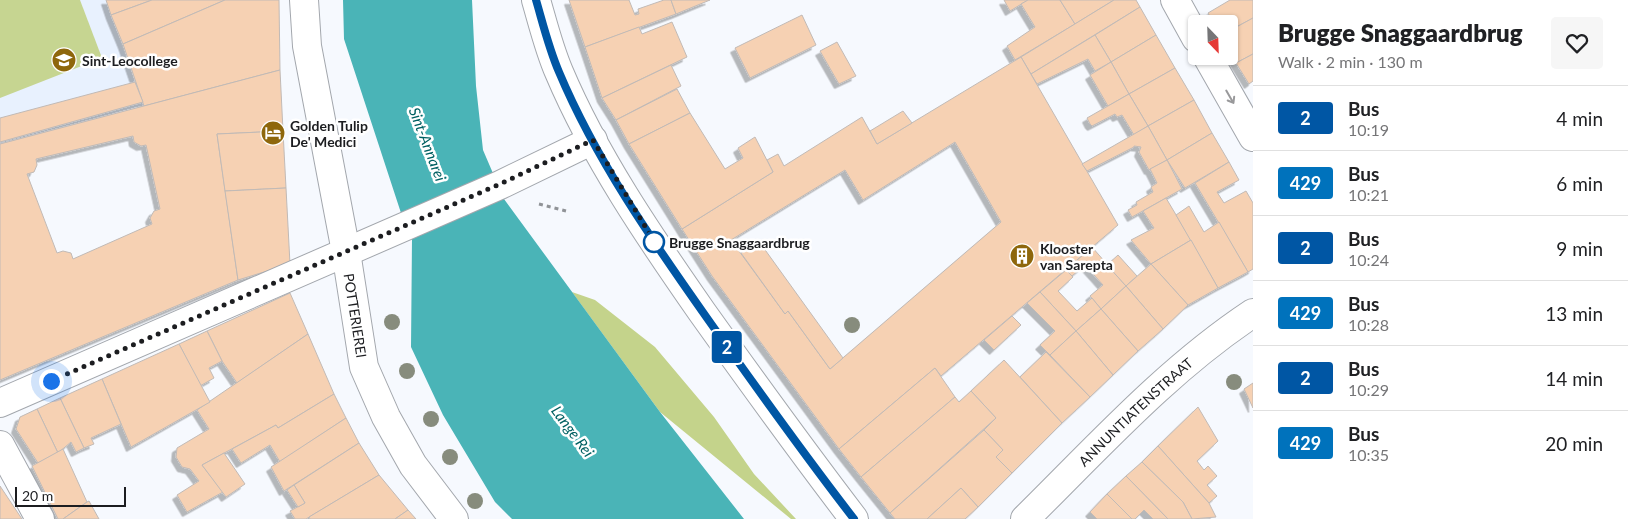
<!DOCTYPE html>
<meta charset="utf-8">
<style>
:root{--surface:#fff;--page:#f6f6f6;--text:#202124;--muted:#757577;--line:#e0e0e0}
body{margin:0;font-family:Lato,sans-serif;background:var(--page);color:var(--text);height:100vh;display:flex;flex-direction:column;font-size:19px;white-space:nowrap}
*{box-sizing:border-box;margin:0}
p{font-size:16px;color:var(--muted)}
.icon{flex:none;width:28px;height:28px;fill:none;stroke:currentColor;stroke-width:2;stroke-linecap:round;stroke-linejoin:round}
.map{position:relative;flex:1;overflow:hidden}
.drawer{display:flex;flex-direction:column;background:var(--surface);width:375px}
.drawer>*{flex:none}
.badge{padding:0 10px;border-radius:4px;font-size:18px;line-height:32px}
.needle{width:32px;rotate:157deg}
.controls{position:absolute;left:1188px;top:15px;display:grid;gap:10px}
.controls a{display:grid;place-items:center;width:50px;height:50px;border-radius:5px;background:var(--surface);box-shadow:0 1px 4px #0004;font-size:25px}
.scale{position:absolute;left:15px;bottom:12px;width:111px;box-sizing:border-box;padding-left:5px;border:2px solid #1c1d20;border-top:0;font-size:14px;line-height:18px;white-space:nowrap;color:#1c1d20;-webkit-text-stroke:4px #fff;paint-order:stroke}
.you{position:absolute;width:25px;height:25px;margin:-12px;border:4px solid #fff;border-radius:50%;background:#1a73e8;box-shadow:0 0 0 8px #1a73e833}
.map>.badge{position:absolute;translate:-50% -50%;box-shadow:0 0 0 2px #fff}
.round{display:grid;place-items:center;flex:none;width:52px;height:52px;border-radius:5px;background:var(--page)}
.head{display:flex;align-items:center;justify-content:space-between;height:85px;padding:0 25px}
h1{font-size:24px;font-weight:800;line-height:38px}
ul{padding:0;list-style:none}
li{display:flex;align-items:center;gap:15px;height:65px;padding:0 25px;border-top:1px solid var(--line)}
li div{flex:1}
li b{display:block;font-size:19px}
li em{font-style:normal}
li .badge{min-width:55px;font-weight:700;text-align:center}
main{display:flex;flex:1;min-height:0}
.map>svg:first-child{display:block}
</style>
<main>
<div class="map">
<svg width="1253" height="519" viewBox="0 0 1253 519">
<defs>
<filter id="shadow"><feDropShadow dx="-4.5" dy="4.5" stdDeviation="0" flood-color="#0004"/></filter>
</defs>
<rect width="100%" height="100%" fill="#f6f9fe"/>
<path fill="#e8f1fe" d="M0,0H152L111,15L143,106L0,144Z"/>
<path fill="#c6d591" d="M0,0H80L102,58L0,98Z"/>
<path fill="#c4d38b" d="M572,292L595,300L655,347L714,417L754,474L796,519H791L660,412Z"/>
<path fill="#4ab4b7" d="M343,0H472L476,86L483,150L504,199L660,412L744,519H512L495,502L443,415L411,347L412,239L401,213L344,39Z"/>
<g fill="#f6d1b3" stroke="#c1bab6" fill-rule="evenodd" filter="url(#shadow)">
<path d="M106,0H152L111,15Z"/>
<path d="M152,0H225L123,44L111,15Z"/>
<path d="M225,0H279L280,70L144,106L123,44Z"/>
<path d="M569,0H629L635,15L639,14L638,9L664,0H671L676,14L585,47Z"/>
<path d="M671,0H710L676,14Z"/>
<path d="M1004,0H1028L1010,11Z"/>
<path d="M1028,0H1060L1075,24L1015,60L1007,46L1035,27L1021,4Z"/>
<path d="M1060,0H1114L1075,24Z"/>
<path d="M1114,0H1136L1140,7L1031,74L1021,57Z"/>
<path d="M1230,0H1253V18L1229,31V24H1214L1208,13Z"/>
<path d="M1140,7L1156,35L1111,62L1095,35Z"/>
<path d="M802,15L816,45L750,78L735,48Z"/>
<path d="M1253,18V54L1236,63L1229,50V31Z"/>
<path d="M672,22L687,57L602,98L585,47L639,27L642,34Z"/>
<path d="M1095,35L1111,62L1095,71L1088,59L1037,84L1031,74Z"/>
<path d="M1156,35L1175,68L1129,94L1111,62Z"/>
<path d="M837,42L856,76L839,84L820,51Z"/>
<path d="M1253,54V81L1249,84L1236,63Z"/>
<path d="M1021,57L1118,225L941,376L935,368L839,449L712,276L682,229L773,172L767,160L778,154L784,166L862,117L877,144ZM955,142L1001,222L830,369L788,311L785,314L731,240L845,170L863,200Z"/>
<path d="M1111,62L1129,94L1108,106L1090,75Z"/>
<path d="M671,65L681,86L616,120L602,98Z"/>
<path d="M1175,68L1194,100L1148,126L1129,94Z"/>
<path d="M280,70L283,131L217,134L238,280L0,380V144ZM133,136L134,142L141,146L146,145L160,209L154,211L150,218L152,224L73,259L71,253L63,251L57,253L27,174L34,172L37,165L36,159Z"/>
<path d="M135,82L143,102L0,142V118Z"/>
<path d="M677,89L690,113L629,144L616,120Z"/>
<path d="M1129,94L1148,126L1134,135L1122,115L1117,117L1115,114L1092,126L1090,124L1087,118Z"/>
<path d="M1194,100L1212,133L1167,160L1148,126Z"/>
<path d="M903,111L912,123L877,144L870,131Z"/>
<path d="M690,113L725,169L743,158L738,148L755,137L773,172L682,229L629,144Z"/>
<path d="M1148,126L1167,160L1149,170L1139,152L1141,147L1134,146V147L1087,171L1082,164Z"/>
<path d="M283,131L286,188L225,191L217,134Z"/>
<path d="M1212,133L1229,162L1185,188L1167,160Z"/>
<path d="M1167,160L1182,189L1132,217L1128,210L1137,205L1136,202L1153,192L1151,187L1157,183L1150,169Z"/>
<path d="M1229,162L1239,180L1217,192L1224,203L1246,191L1253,203V269L1248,272L1195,183Z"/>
<path d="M286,188L290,264L238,280L225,191Z"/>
<path d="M1166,198L1191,240L1151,264L1131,240L1154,228L1143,211Z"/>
<path d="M1189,206L1204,232L1219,222L1248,272L1218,288L1176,215Z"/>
<path d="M758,240L843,358L830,369L788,311L785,314L741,253Z"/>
<path d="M1191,240L1218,288L1188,305L1151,264Z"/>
<path d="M1092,247L1126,286L1101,309L1090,296L1103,285L1085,265L1072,276L1066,270Z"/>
<path d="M1118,255L1137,276L1126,286L1107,265Z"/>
<path d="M1151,264L1188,305L1163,329L1126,286Z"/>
<path d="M1066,270L1073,277L1058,291L1077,311L1092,298L1101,309L1076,331L1040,292Z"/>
<path d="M1126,286L1163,329L1138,351L1101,309Z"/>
<path d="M1040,292L1076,331L1050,355L1040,345L1055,331L1027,303Z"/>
<path d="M290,293L308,334L237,383L222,361L207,331Z"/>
<path d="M1101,309L1138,351L1113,375L1076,331Z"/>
<path d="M1012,316L1021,325L994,350L984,340Z"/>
<path d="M207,331L222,361L209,368L214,378L200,386L179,344Z"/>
<path d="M1076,331L1113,375L1090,397L1050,355Z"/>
<path d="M308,334L334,394L278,428L276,425L202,465L223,492L187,512L177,495L199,481L190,469L182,467L176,457L177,448L209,429L197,410Z"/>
<path d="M179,344L210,402L131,447L102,379Z"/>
<path d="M1046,352L1090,397L1062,423L1020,377Z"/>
<path d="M1004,360L1062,423L1012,473L996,457L1003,450L984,430L996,418L971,391Z"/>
<path d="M935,368L955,397L861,477L839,449Z"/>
<path d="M102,379L121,424L91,438L94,444L84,448L60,398Z"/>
<path d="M1253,383V408L1244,389Z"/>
<path d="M971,391L996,418L890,513L861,477L955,397L959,402Z"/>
<path d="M334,394L346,418L280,462L270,445L241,463L232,449L276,425L278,428Z"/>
<path d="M60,398L84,448L76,452L71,442L58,453L37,409Z"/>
<path d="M1198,407L1218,441L1197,461L1204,470L1208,466L1217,476L1207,485L1217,496L1209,503L1158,446Z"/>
<path d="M37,409L58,453L38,463L16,429L20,417Z"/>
<path d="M346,418L359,443L284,491L271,467Z"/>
<path d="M984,430L1003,450L996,457L1012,473L978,507L961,488L927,519H895L890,513Z"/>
<path d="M359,443L379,475L306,519H295L290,511L305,503L294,485Z"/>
<path d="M1158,446L1209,503L1216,517L1192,519L1183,502L1142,462Z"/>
<path d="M63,449L87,502L63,519H58L32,466Z"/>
<path d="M224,453L245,484L226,497L202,465Z"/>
<path d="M1142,462L1183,502L1192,519H1168L1126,476Z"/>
<path d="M379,475L408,510L395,519H310L309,517Z"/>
<path d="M1126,476L1168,519H1153L1144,510L1135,519H1132L1107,494Z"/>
<path d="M294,485L305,503L298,507L287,490Z"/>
<path d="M0,486L22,519H0Z"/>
<path d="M961,488L978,507L965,519H927Z"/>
<path d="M1107,494L1132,519H1097L1090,512Z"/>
<path d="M89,501L99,519H63L87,502Z"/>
<path d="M408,510L416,519H395Z"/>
</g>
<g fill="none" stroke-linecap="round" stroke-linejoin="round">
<defs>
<g id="street">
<path id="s1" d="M304,0L307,46L346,252L364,367L386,417L413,465L454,519"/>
<path d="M536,0C543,24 549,49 559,72C595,157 649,236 702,312C752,382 802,451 854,519"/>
<path d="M1175,0L1196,38"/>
<path d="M1207,56L1253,137"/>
<path d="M0,403L500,185L593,140"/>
<path d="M0,445L40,519"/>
<path id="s2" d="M1025,519C1098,447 1167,370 1253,313"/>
</g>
</defs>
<use href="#street" stroke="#a3a7ad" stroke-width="30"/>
<path stroke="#909397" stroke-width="3" stroke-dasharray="4 4" stroke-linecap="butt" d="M539,204L566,211"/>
<use href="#street" stroke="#fff" stroke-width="28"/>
</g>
<g fill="#878c7d">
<circle cx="392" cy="322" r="8"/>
<circle cx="852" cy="325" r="8"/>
<circle cx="407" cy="371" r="8"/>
<circle cx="1234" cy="382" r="8"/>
<circle cx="431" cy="419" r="8"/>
<circle cx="450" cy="457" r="8"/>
<circle cx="475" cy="501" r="8"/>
</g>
<defs><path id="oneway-shaft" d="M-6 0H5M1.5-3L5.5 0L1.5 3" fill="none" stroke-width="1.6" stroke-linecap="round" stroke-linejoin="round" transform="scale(1.25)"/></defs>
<use stroke="#99999b" href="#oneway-shaft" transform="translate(1230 97) rotate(60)"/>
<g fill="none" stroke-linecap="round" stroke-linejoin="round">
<defs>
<path id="line" d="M536,0C543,24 549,49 559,72C596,160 652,240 707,318C755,386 803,453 854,519"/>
</defs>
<use href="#line" stroke="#fff" stroke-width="11"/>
<use href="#line" stroke="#0056a4" stroke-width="8"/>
<path stroke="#1c1d20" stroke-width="5" stroke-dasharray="0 9" d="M51,381L500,184L593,140L657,246L654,242"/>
</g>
<defs>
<symbol id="school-disc" viewBox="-11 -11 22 22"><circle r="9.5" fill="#8e670c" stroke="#fff"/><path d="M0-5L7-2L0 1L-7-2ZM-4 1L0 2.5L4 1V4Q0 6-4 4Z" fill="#fff"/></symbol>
<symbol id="hotel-disc" viewBox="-11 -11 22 22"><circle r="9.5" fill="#8e670c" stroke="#fff"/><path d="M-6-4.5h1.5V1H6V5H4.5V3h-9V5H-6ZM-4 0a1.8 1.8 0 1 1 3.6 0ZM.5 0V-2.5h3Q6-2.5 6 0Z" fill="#fff"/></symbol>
<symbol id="building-disc" viewBox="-11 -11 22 22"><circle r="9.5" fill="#8e670c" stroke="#fff"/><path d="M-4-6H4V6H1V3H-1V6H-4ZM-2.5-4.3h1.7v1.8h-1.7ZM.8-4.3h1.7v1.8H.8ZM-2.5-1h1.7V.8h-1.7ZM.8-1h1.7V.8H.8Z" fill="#fff"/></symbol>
</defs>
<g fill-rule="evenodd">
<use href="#school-disc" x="50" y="46" width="28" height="28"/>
<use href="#hotel-disc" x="259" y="119" width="28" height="28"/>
<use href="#building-disc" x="1008" y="242" width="28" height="28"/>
</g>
<circle fill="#fff" stroke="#0056a4" stroke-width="2.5" cx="654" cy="242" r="10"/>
<g text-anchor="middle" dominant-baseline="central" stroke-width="5" stroke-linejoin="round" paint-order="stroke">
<g font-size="14" font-weight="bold" fill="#1c1d20" stroke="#fff" text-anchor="start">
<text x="82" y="60">Sint-Leocollege</text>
<text x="290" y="125">Golden Tulip<tspan x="290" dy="16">De' Medici</tspan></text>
<text x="1040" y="248">Klooster<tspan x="1040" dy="16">van Sarepta</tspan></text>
</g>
<g font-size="14" font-weight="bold" fill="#1c1d20" stroke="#fff" text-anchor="start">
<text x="669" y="242">Brugge Snaggaardbrug</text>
</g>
<g font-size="14" fill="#1c1d20" stroke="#fff">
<text stroke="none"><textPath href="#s1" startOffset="320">POTTERIEREI</textPath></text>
<text stroke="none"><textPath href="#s2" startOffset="154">ANNUNTIATENSTRAAT</textPath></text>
</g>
<g font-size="15" font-style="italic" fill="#006062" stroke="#fff">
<text transform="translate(428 144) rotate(69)">Sint-Annarei</text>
<text transform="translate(573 431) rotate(53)">Lange Rei</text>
</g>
</g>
</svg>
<div class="controls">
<a><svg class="needle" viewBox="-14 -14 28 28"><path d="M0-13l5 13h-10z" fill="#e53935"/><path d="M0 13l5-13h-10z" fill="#757577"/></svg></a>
</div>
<div class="scale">20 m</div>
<div class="you" style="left:51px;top:381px"></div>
<b class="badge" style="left:727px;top:347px;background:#0056a4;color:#fff">2</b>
</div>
<section class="drawer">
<div class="head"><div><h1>Brugge Snaggaardbrug</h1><p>Walk · 2 min · 130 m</p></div><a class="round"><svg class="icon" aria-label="heart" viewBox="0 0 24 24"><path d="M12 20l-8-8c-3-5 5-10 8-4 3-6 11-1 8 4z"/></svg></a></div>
<ul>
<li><span class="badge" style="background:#0056a4;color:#fff">2</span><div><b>Bus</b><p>10:19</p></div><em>4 min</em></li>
<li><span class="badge" style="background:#0072bc;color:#fff">429</span><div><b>Bus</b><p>10:21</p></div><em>6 min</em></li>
<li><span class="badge" style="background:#0056a4;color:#fff">2</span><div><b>Bus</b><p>10:24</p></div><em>9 min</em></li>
<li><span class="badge" style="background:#0072bc;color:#fff">429</span><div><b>Bus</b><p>10:28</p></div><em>13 min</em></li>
<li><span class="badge" style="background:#0056a4;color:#fff">2</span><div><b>Bus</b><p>10:29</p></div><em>14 min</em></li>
<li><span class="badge" style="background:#0072bc;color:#fff">429</span><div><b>Bus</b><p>10:35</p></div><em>20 min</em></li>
</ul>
</section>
</main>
